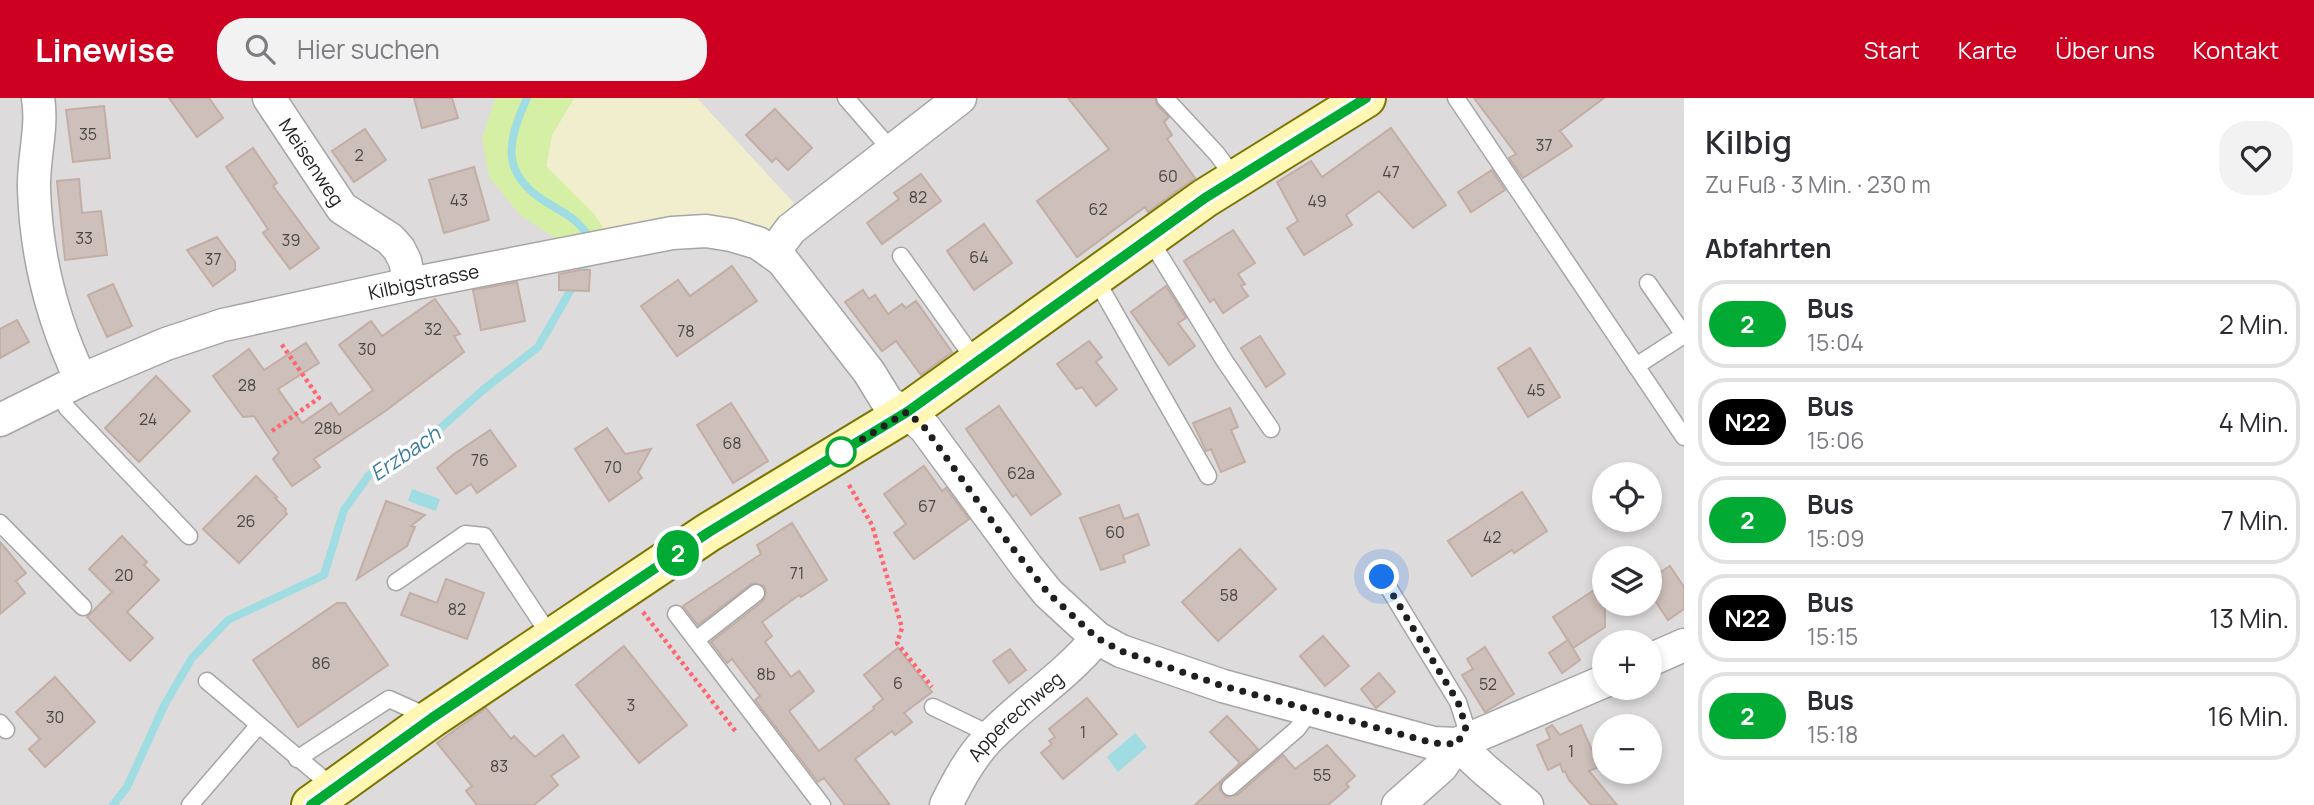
<!DOCTYPE html>
<html lang="de">
<meta charset="utf-8">
<style>
:root{--surface:#fff;--page:#f2f2f3;--text:#2b2b33;--muted:#7c7c81;--line:#e1e1e2;--accent:#cd0021}
body{margin:0;font-family:Manrope,sans-serif;background:var(--page);color:var(--text);height:100vh;display:flex;flex-direction:column;font-size:26px;white-space:nowrap}
*{box-sizing:border-box;margin:0}
p{font-size:23px;color:var(--muted)}
.icon{flex:none;width:38px;height:38px;fill:none;stroke:currentColor;stroke-width:2;stroke-linecap:round;stroke-linejoin:round}
.map{position:relative;flex:1;overflow:hidden}
.sheet{display:flex;flex-direction:column;background:var(--surface);width:630px}
.sheet>*{flex:none}
.badge{padding:0 14px;border-radius:23px;font-size:24px;line-height:46px}
.buttons{position:absolute;left:1592px;top:364px;display:grid;gap:14px}
.buttons a{display:grid;place-items:center;width:70px;height:70px;border-radius:50%;background:var(--surface);box-shadow:0 4px 10px #0003;font-size:35px}
.you{position:absolute;width:35px;height:35px;margin:-18px;border:5px solid #fff;border-radius:50%;background:#1a73e8;box-shadow:0 0 0 10px #1a73e833}
.map>.badge{position:absolute;translate:-50% -50%;box-shadow:0 0 0 4px #fff}
h2{padding:0 21px;font-size:26px;line-height:63px}
.round{display:grid;place-items:center;flex:none;width:74px;height:74px;border-radius:28px;background:var(--page)}
.overview{display:flex;align-items:center;justify-content:space-between;height:119px;padding:0 21px}
h1{font-size:33px;font-weight:600;line-height:52px}
ul{padding:0;list-style:none}
li{display:flex;align-items:center;gap:21px;height:88px;margin:0 14px 10px;padding:0 7px;border:4px solid var(--line);border-radius:28px}
li div{flex:1}
li b{display:block;font-size:26px}
li em{font-style:normal}
li .badge{min-width:77px;font-weight:700;text-align:center}
header{display:flex;align-items:center;gap:42px;box-sizing:border-box;height:98px;padding:0 35px;background:var(--accent);color:#fff}
header strong{font-size:33px}
nav{display:flex;gap:38px;margin-inline-start:auto;font-size:24px}
.search{width:490px;height:63px;background:var(--page);display:flex;align-items:center;gap:18px;box-sizing:border-box;padding:0 24px;border-radius:28px;color:var(--muted);font-size:26px}
main{display:flex;flex:1;min-height:0}
.map>svg:first-child{display:block}
</style>
<header>
<strong>Linewise</strong>
<div class="search"><svg class="icon" aria-label="search" viewBox="0 0 24 24"><circle cx="10" cy="10" r="6"/><path d="M15 15l6 6"/></svg>Hier suchen</div>
<nav><a>Start</a><a>Karte</a><a>Über uns</a><a>Kontakt</a></nav>
</header>
<main>
<div class="map">
<svg width="1684" height="707" viewBox="0 0 1684 707">
<rect width="100%" height="100%" fill="#f0eae4"/>
<path fill="#dddbdc" fill-rule="evenodd" d="M0,0H1684V707H0ZM1605,376H1650V422H1605ZM1605,460H1650V506H1605ZM1605,544H1650V590H1605ZM1605,628H1650V674H1605Z"/>
<path fill="#f1eecd" d="M574,0H697L794,105L765,138L608,137L546,68L552,37Z"/>
<path fill="#d5efa5" d="M495,0H574L552,37L546,68L594,116L608,137L564,146L520,117L489,79L482,40Z"/>
<g fill="#a0dde2">
<path d="M412,391L440,401L436,413L408,403Z"/>
<path d="M1135,635L1147,649L1118,674L1107,659Z"/>
</g>
<g fill="none" stroke-linecap="round" stroke-linejoin="round">
<g stroke="#a0dde2" stroke-width="8">
<path d="M527,0C507,45 500,75 546,104C564,115 577,120 588,138"/>
<path d="M113,707L127,689L165,606L192,560L228,522L324,477L344,412L369,377L415,353L483,292L538,249L587,164"/>
</g>
</g>
<g fill="#cdbfba" stroke="#c3ada5" stroke-width="2">
<path d="M169,0H209L223,20L197,39Z"/>
<path d="M414,0H452L458,20L422,30Z"/>
<path d="M1068,0H1155L1157,7L1169,19L1164,24L1172,37L1167,41L1195,80L1148,114L1145,109L1077,159L1037,103L1109,51Z"/>
<path d="M1474,0H1604L1560,33L1572,48L1523,80L1509,60L1516,56Z"/>
<path d="M104,8L110,60L73,64L66,12Z"/>
<path d="M775,11L812,50L788,72L776,60L772,64L746,37Z"/>
<path d="M1391,30L1446,107L1413,130L1379,93L1346,117L1352,127L1304,157L1287,130L1298,123L1277,84L1311,63L1322,79Z"/>
<path d="M365,31L386,62L354,84L332,53Z"/>
<path d="M253,50L277,85L273,88L319,150L290,171L263,135L268,131L226,69Z"/>
<path d="M474,69L489,122L444,135L429,82Z"/>
<path d="M1492,72L1505,92L1471,114L1458,94Z"/>
<path d="M921,76L941,103L882,146L867,125L899,101L894,95Z"/>
<path d="M79,81L82,115L101,113L107,157L65,162L57,83Z"/>
<path d="M984,126L1012,165L974,192L947,153Z"/>
<path d="M1233,132L1255,165L1238,176L1245,186L1241,188L1248,198L1223,215L1214,201L1210,204L1184,163Z"/>
<path d="M217,139L235,164V172L213,188L187,152Z"/>
<path d="M732,168L757,203L677,258L641,208L678,182L690,198Z"/>
<path d="M580,172H590L589,193L559,192V176Z"/>
<path d="M517,184L525,223L481,232L473,192Z"/>
<path d="M113,186L132,228L107,239L88,197Z"/>
<path d="M1166,188L1186,220L1178,225L1195,248L1169,267L1131,214Z"/>
<path d="M863,192L869,201L875,197L888,216L902,206L906,210L916,203L952,254L921,277L896,243L882,253L845,204Z"/>
<path d="M435,201L460,236L454,238L464,254L384,314L314,361L320,369L292,388L273,361L279,355L254,318L243,319L213,278L249,251L264,272L306,245L319,265L278,291L302,325L331,305L339,317L373,292L339,247L371,223L382,238Z"/>
<path d="M17,222L29,244L0,260V231Z"/>
<path d="M1260,238L1285,276L1266,289L1241,250Z"/>
<path d="M1089,243L1102,259L1096,264L1117,291L1096,308L1082,289L1076,291L1057,266Z"/>
<path d="M1530,250L1560,299L1528,319L1498,270Z"/>
<path d="M156,278L190,313L139,364L105,330Z"/>
<path d="M731,305L768,363L733,385L697,327Z"/>
<path d="M999,308L1061,396L1031,417L1016,396L1013,399L966,331Z"/>
<path d="M1230,310L1238,329L1231,332L1245,364L1221,374L1211,351L1206,353L1193,325Z"/>
<path d="M607,330L625,356L651,351L638,374L642,380L609,403L575,351Z"/>
<path d="M490,332L516,368L477,395L471,386L456,396L437,370L454,356Z"/>
<path d="M924,368L942,393L946,390L969,421L914,461L894,435L906,426L884,396Z"/>
<path d="M256,378L277,399L275,400L286,411L285,413L287,416L239,465L203,431Z"/>
<path d="M1522,394L1547,433L1514,455L1512,452L1472,478L1448,443Z"/>
<path d="M386,403L425,417L411,428L415,429L407,448L357,481Z"/>
<path d="M1119,407L1124,421L1138,416L1149,447L1123,457L1125,464L1101,472L1080,420Z"/>
<path d="M792,425L827,482L801,499L799,497L762,524L772,538L765,544L791,579L799,573L814,593L789,613L819,653L874,611L873,609L883,601L864,577L898,550L932,594L904,615L912,624L895,637L892,633L855,661L890,707H845L824,680L818,684L755,602L760,598L732,561L727,565L711,544L763,503L766,494L764,488L755,485L750,487L698,527L683,508L761,456L757,447Z"/>
<path d="M122,438L147,464L144,467L159,482L127,514L153,540L130,563L87,519L112,494L89,471Z"/>
<path d="M0,444L26,475L16,483L25,495L0,516Z"/>
<path d="M1240,451L1276,491L1218,543L1182,504Z"/>
<path d="M1670,468L1684,489V511L1668,522L1650,495V481Z"/>
<path d="M446,481L484,495L467,541L401,517L410,495L437,505Z"/>
<path d="M1605,485V529L1573,550L1553,519Z"/>
<path d="M337,505H345L388,567L298,629L253,562Z"/>
<path d="M1323,538L1349,568L1325,588L1300,558Z"/>
<path d="M1568,542L1580,562L1562,575L1549,555Z"/>
<path d="M624,548L687,627L639,665L576,587Z"/>
<path d="M1485,549L1514,596L1485,614L1462,577L1473,571L1467,561Z"/>
<path d="M1010,551L1026,572L1009,585L993,563Z"/>
<path d="M1379,575L1395,594L1376,610L1361,591Z"/>
<path d="M55,579L95,624L45,669L29,651L40,641L16,614Z"/>
<path d="M1087,600L1117,636L1063,681L1041,655L1052,646L1049,643L1055,639L1049,631Z"/>
<path d="M486,610L511,641L514,638L535,659L563,637L579,659L551,678L558,687L534,707H477L466,693L472,688L437,645Z"/>
<path d="M1227,618L1258,651L1220,685V692L1226,699L1237,697L1283,657L1295,671L1327,647L1355,678L1346,686L1349,689L1328,707H1195L1240,665L1210,634Z"/>
<path d="M1552,627L1560,637L1581,627L1599,669L1589,673L1617,707H1591L1569,682L1565,673L1563,674L1560,666L1548,672L1537,647L1550,641L1546,631Z"/>
</g>
<g fill="none" stroke-linecap="round" stroke-linejoin="round">
<defs>
<g id="service">
<path d="M846,0L893,54"/>
<path d="M1165,0L1217,56L1235,81"/>
<path d="M1456,0L1684,339"/>
<path d="M1149,140L1224,262L1271,331"/>
<path d="M901,158L977,265"/>
<path d="M1095,180L1208,378"/>
<path d="M1636,268L1684,237L1648,185"/>
<path d="M59,292L67,310L189,438"/>
<path d="M0,425L83,509"/>
<path d="M1382,479L1458,604L1466,629L1459,644"/>
<path d="M396,484L465,436L484,438L551,539"/>
<path d="M676,516L822,707"/>
<path d="M696,542L756,495"/>
<path d="M207,583L334,690"/>
<path d="M933,609L979,631L989,639"/>
<path d="M0,625L6,632"/>
<path d="M297,661L389,601L429,619"/>
<path d="M1230,689L1297,631L1311,612"/>
<path d="M190,707L258,628"/>
</g>
<g id="minor">
<path d="M38,0C43,30 33,60 34,91C36,158 52,221 81,282"/>
<path id="s1" d="M269,0L342,110L390,141L399,151L405,163L410,186"/>
<path d="M773,155L791,131L960,0"/>
<path id="s2" d="M0,322L81,282L166,246L223,227L410,186L672,135L706,133L731,137L758,145L782,162L869,274L888,305L907,314L925,330L1027,469L1048,495L1097,540L1121,553L1223,588L1433,645L1457,646L1605,583"/>
<path d="M1650,562L1684,547"/>
<path id="s3" d="M946,707C958,683 971,658 990,639C1024,604 1066,578 1097,540"/>
<path d="M1398,707L1441,669L1457,646L1485,672L1527,707"/>
</g>
<path id="secondary" d="M311,707L432,620L709,434L907,314L1205,100L1366,0"/>
</defs>
<use href="#service" stroke="#a6a6a6" stroke-width="19"/>
<use href="#minor" stroke="#a6a6a6" stroke-width="35"/>
<use href="#secondary" stroke="#7b7500" stroke-width="42"/>
<g stroke="#ff666f" stroke-width="4.5" stroke-dasharray="3.5 3.5" stroke-linecap="butt">
<path d="M272,333L319,300L280,244"/>
<path d="M849,387L872,427L902,530L897,545L932,589"/>
<path d="M643,514L736,634"/>
</g>
<use href="#service" stroke="#fff" stroke-width="16"/>
<use href="#minor" stroke="#fff" stroke-width="32"/>
<use href="#secondary" stroke="#fff7b3" stroke-width="38"/>
</g>
<g fill="none" stroke-linecap="round" stroke-linejoin="round">
<defs>
<path id="line" d="M311,707L432,620L709,434L907,314L1205,100L1366,0"/>
</defs>
<use href="#line" stroke="#fff" stroke-width="16"/>
<use href="#line" stroke="#0a3" stroke-width="10"/>
<path stroke="#1f1f1f" stroke-width="7" stroke-dasharray="0 12.6" d="M841,354L907,314L925,330L997,430L1048,495L1097,540L1121,553L1223,588L1433,645L1457,646L1466,629L1458,604L1382,479"/>
</g>
<circle fill="#fff" stroke="#0a3" stroke-width="3.5" cx="841" cy="354" r="14"/>
<g text-anchor="middle" dominant-baseline="central" stroke-width="7" stroke-linejoin="round" paint-order="stroke">
<g font-size="16" fill="#4a4746">
<text x="88" y="36">35</text>
<text x="1544" y="47">37</text>
<text x="359" y="57">2</text>
<text x="1391" y="74">47</text>
<text x="1168" y="78">60</text>
<text x="918" y="99">82</text>
<text x="459" y="102">43</text>
<text x="1317" y="103">49</text>
<text x="1098" y="111">62</text>
<text x="84" y="140">33</text>
<text x="291" y="142">39</text>
<text x="979" y="159">64</text>
<text x="213" y="161">37</text>
<text x="433" y="231">32</text>
<text x="686" y="233">78</text>
<text x="367" y="251">30</text>
<text x="247" y="287">28</text>
<text x="1536" y="292">45</text>
<text x="148" y="321">24</text>
<text x="328" y="330">28b</text>
<text x="732" y="345">68</text>
<text x="480" y="362">76</text>
<text x="613" y="369">70</text>
<text x="1021" y="375">62a</text>
<text x="927" y="408">67</text>
<text x="246" y="423">26</text>
<text x="1115" y="434">60</text>
<text x="1492" y="439">42</text>
<text x="797" y="475">71</text>
<text x="124" y="477">20</text>
<text x="1229" y="497">58</text>
<text x="457" y="511">82</text>
<text x="321" y="565">86</text>
<text x="766" y="576">8b</text>
<text x="898" y="585">6</text>
<text x="1488" y="586">52</text>
<text x="631" y="607">3</text>
<text x="55" y="619">30</text>
<text x="1083" y="634">1</text>
<text x="1571" y="653">1</text>
<text x="499" y="668">83</text>
<text x="1322" y="677">55</text>
</g>
<g font-size="19" fill="#1f1f1f" stroke="#fff">
<text stroke="none"><textPath href="#s1" startOffset="77">Meisenweg</textPath></text>
<text stroke="none"><textPath href="#s2" startOffset="448">Kilbigstrasse</textPath></text>
<text stroke="none"><textPath href="#s3" startOffset="114">Apperechweg</textPath></text>
</g>
<g font-size="21" font-style="italic" fill="#3b7c9e" stroke="#fff">
<text transform="translate(405 355) rotate(-34)">Erzbach</text>
</g>
</g>
</svg>
<div class="buttons">
<a><svg class="icon" aria-label="locate" viewBox="0 0 24 24"><circle cx="12" cy="12" r="6"/><path d="M12 2v4M12 18v4M2 12h4M18 12h4"/></svg></a>
<a><svg class="icon" aria-label="layers" viewBox="0 0 24 24"><path d="M12 4l9 5-9 5-9-5zM3 14l9 5 9-5"/></svg></a>
<a>+</a>
<a>−</a>
</div>
<div class="you" style="left:1382px;top:479px"></div>
<b class="badge" style="left:678px;top:455px;background:#0a3;color:#fff">2</b>
</div>
<section class="sheet">
<div class="overview"><div><h1>Kilbig</h1><p>Zu Fuß · 3 Min. · 230 m</p></div><a class="round"><svg class="icon" aria-label="heart" viewBox="0 0 24 24"><path d="M12 20l-8-8c-3-5 5-10 8-4 3-6 11-1 8 4z"/></svg></a></div>
<h2>Abfahrten</h2>
<ul>
<li><span class="badge" style="background:#0a3;color:#fff">2</span><div><b>Bus</b><p>15:04</p></div><em>2 Min.</em></li>
<li><span class="badge" style="background:#000;color:#fff">N22</span><div><b>Bus</b><p>15:06</p></div><em>4 Min.</em></li>
<li><span class="badge" style="background:#0a3;color:#fff">2</span><div><b>Bus</b><p>15:09</p></div><em>7 Min.</em></li>
<li><span class="badge" style="background:#000;color:#fff">N22</span><div><b>Bus</b><p>15:15</p></div><em>13 Min.</em></li>
<li><span class="badge" style="background:#0a3;color:#fff">2</span><div><b>Bus</b><p>15:18</p></div><em>16 Min.</em></li>
</ul>
</section>
</main>
